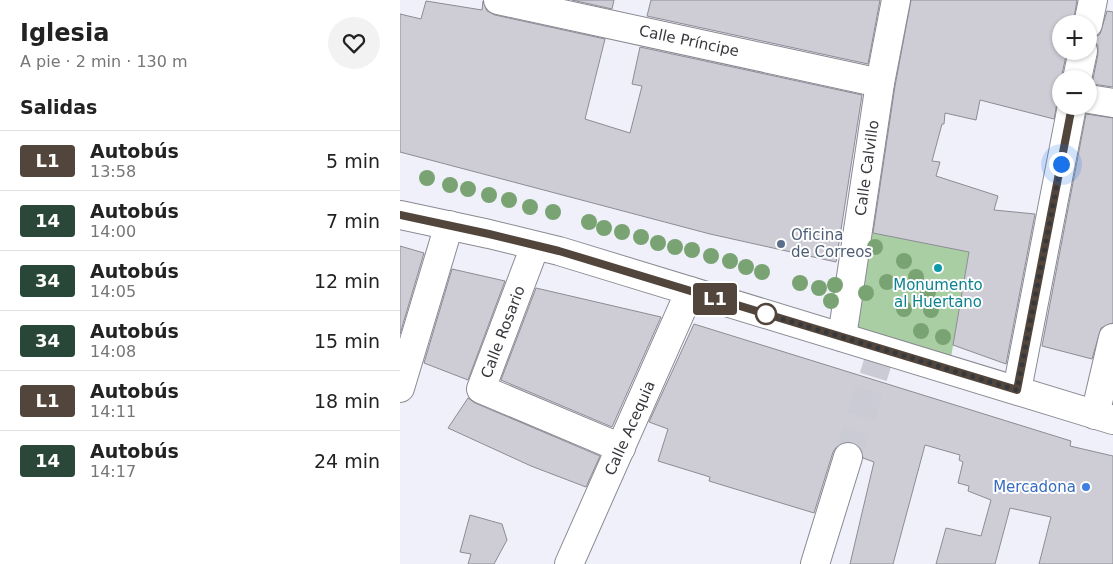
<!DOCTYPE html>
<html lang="es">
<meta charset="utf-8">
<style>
:root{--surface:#fff;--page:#f2f2f2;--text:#222;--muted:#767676;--line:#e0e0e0}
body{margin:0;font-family:"DejaVu Sans",sans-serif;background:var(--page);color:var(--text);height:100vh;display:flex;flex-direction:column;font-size:19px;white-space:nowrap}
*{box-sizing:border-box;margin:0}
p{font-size:16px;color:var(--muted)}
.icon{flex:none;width:28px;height:28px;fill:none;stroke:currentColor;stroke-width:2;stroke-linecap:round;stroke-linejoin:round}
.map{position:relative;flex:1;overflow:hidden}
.drawer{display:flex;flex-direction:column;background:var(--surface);width:400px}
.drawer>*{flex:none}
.badge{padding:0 10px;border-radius:4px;font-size:18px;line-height:32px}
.controls{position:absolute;left:652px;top:15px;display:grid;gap:10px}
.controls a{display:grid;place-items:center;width:45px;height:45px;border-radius:50%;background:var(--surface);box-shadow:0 1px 4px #0004;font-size:25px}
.you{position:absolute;width:25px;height:25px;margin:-12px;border:4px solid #fff;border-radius:50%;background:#1a73e8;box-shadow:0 0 0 8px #1a73e833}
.map>.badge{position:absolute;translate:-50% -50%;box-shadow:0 0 0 2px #fff}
h2{padding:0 20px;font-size:19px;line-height:45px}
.round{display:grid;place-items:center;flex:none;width:52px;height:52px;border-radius:26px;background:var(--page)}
.overview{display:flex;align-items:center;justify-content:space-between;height:85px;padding:0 20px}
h1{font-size:24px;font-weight:700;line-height:38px}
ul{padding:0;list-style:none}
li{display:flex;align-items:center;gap:15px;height:60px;padding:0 20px;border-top:1px solid var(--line)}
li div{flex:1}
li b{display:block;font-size:19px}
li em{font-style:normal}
li .badge{min-width:55px;font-weight:700;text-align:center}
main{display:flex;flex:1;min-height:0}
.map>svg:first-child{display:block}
</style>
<main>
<section class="drawer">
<div class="overview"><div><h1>Iglesia</h1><p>A pie · 2 min · 130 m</p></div><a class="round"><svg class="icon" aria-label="heart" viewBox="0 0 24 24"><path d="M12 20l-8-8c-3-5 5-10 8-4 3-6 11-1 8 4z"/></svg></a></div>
<h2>Salidas</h2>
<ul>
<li><span class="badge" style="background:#52453c;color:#fff">L1</span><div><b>Autobús</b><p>13:58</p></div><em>5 min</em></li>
<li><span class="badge" style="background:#2a4739;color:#fff">14</span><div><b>Autobús</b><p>14:00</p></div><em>7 min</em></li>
<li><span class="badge" style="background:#294738;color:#fff">34</span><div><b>Autobús</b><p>14:05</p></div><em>12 min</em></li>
<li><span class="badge" style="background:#284738;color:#fff">34</span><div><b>Autobús</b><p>14:08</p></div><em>15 min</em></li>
<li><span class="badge" style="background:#52453c;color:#fff">L1</span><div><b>Autobús</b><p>14:11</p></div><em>18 min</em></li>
<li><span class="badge" style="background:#2a4739;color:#fff">14</span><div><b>Autobús</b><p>14:17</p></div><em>24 min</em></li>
</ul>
</section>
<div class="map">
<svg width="713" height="564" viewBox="0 0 713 564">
<rect width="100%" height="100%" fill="#eff0fa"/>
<path fill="#aacea3" d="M458,229L569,252L549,369L442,337Z"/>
<g fill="#cecdd6" stroke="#8d8c95">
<path d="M172,0H214L212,9Z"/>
<path d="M251,0H480L468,64L247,16Z"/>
<path d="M511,0H677L673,24H661V51H667L661,79V95L657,103L654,119L580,100L576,120L545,113L544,124H542L532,161L540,162L536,176L598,196L594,210L635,214L606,364L553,345L569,252L473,233L495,86Z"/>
<path d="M26,1L82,10L83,1L87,11L95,15L205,39L185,119L230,133L242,86L232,84L240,47L462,95L436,262L310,234L0,152V14L21,19Z"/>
<path d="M707,11L713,12V87L692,84L698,54V46L693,39L700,34Z"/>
<path d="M686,114L713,118V323L701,328L692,359L642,346Z"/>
<path d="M0,246L24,253L0,334Z"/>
<path d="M52,269L105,281L68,380L24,363Z"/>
<path d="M136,288L261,317L212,427L101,380Z"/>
<path d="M294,324L671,441L670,446L713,456V564H639L651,517L610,508L595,564H536L546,528L581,536L591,500L568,491L569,486L558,483L563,462L559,460L560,455L525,445L493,564H450L474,462L463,458L460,447L453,442H444L438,445L433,452L414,513L309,481L310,477L258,461L268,429L249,422Z"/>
<path d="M68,398L75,403L200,456L186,487L131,466L48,428Z"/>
<path d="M70,515L102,524L107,540L94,564H68L71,554L60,552Z"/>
</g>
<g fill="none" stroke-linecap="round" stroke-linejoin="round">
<path stroke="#cacbd4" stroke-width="28" stroke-dasharray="28 14" stroke-linecap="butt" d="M448,457L482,349"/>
<defs>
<g id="street">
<path d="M98,0L480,83"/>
<path d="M688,24L693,0"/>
<path d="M677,79L683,51"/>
<path d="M689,99L713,103"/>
<path d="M135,246L81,389L221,448"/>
<path d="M442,337L480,83L496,0"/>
<path d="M0,388L49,225"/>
<path d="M617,390L672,106"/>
<path d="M695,415L713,338"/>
<path d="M169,564L290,291"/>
<path d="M415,564L448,457"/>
</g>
<path id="primary" d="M0,215L89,234L159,251L713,420"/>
</defs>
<use href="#street" stroke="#898a92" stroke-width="30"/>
<use href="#primary" stroke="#898a92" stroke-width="30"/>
<use href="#street" stroke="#fff" stroke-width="28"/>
<use href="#primary" stroke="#fff" stroke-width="28"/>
</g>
<g fill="#7aa373">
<circle cx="27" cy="178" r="8"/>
<circle cx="50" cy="185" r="8"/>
<circle cx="68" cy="189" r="8"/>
<circle cx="89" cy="195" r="8"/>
<circle cx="109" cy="200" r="8"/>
<circle cx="130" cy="207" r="8"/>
<circle cx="153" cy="212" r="8"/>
<circle cx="189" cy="222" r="8"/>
<circle cx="204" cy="228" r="8"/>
<circle cx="222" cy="232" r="8"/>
<circle cx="241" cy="237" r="8"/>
<circle cx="258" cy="243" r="8"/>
<circle cx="275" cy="247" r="8"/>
<circle cx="475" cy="247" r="8"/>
<circle cx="292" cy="250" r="8"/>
<circle cx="311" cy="256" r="8"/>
<circle cx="330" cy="261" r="8"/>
<circle cx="504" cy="261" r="8"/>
<circle cx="346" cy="267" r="8"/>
<circle cx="362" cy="272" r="8"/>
<circle cx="516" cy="277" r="8"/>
<circle cx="487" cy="282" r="8"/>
<circle cx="400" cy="283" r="8"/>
<circle cx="435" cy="285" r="8"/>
<circle cx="419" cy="288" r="8"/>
<circle cx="528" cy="292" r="8"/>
<circle cx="466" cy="293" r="8"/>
<circle cx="431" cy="301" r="8"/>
<circle cx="504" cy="309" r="8"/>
<circle cx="531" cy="310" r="8"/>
<circle cx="521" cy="331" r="8"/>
<circle cx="543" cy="337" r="8"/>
</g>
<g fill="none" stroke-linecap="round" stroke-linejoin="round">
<defs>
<path id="line" d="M0,215L89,234L159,251L617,390L672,106"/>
</defs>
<use href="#line" stroke="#fff" stroke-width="11"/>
<use href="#line" stroke="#52453c" stroke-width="8"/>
<path stroke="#37383c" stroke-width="5" stroke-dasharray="0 9" d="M366,314L617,390L661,164"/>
</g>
<circle fill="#5c6f8a" stroke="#fefefe" stroke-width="2" cx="381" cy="244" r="5"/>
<circle fill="#0f9aa8" stroke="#fefefe" stroke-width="2" cx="538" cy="268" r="5"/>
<circle fill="#fff" stroke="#52453c" stroke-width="2.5" cx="366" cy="314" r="10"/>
<circle fill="#3f7fe0" stroke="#fefefe" stroke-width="2" cx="686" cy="487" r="5"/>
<g text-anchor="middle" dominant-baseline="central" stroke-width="4" stroke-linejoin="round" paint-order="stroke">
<g font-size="15" fill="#37383c" stroke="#fefefe">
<text transform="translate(289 41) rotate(12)">Calle Príncipe</text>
<text transform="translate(467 168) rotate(-82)">Calle Calvillo</text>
<text transform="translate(103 332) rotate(-69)">Calle Rosario</text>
<text transform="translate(230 428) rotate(-66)">Calle Acequia</text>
</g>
<g font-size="15" fill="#4e5e75" stroke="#fefefe" text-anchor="start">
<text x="391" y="235">Oficina<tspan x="391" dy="17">de Correos</tspan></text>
</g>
<g font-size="15" fill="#0d838f" stroke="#fefefe">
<text x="538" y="285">Monumento<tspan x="538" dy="17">al Huertano</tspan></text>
</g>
<g font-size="15" fill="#366cbe" stroke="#fefefe" text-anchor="end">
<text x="676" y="487">Mercadona</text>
</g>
</g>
</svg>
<div class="controls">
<a>+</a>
<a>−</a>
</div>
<div class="you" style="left:661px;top:164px"></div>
<b class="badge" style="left:315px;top:299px;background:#52453c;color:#fff">L1</b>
</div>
</main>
